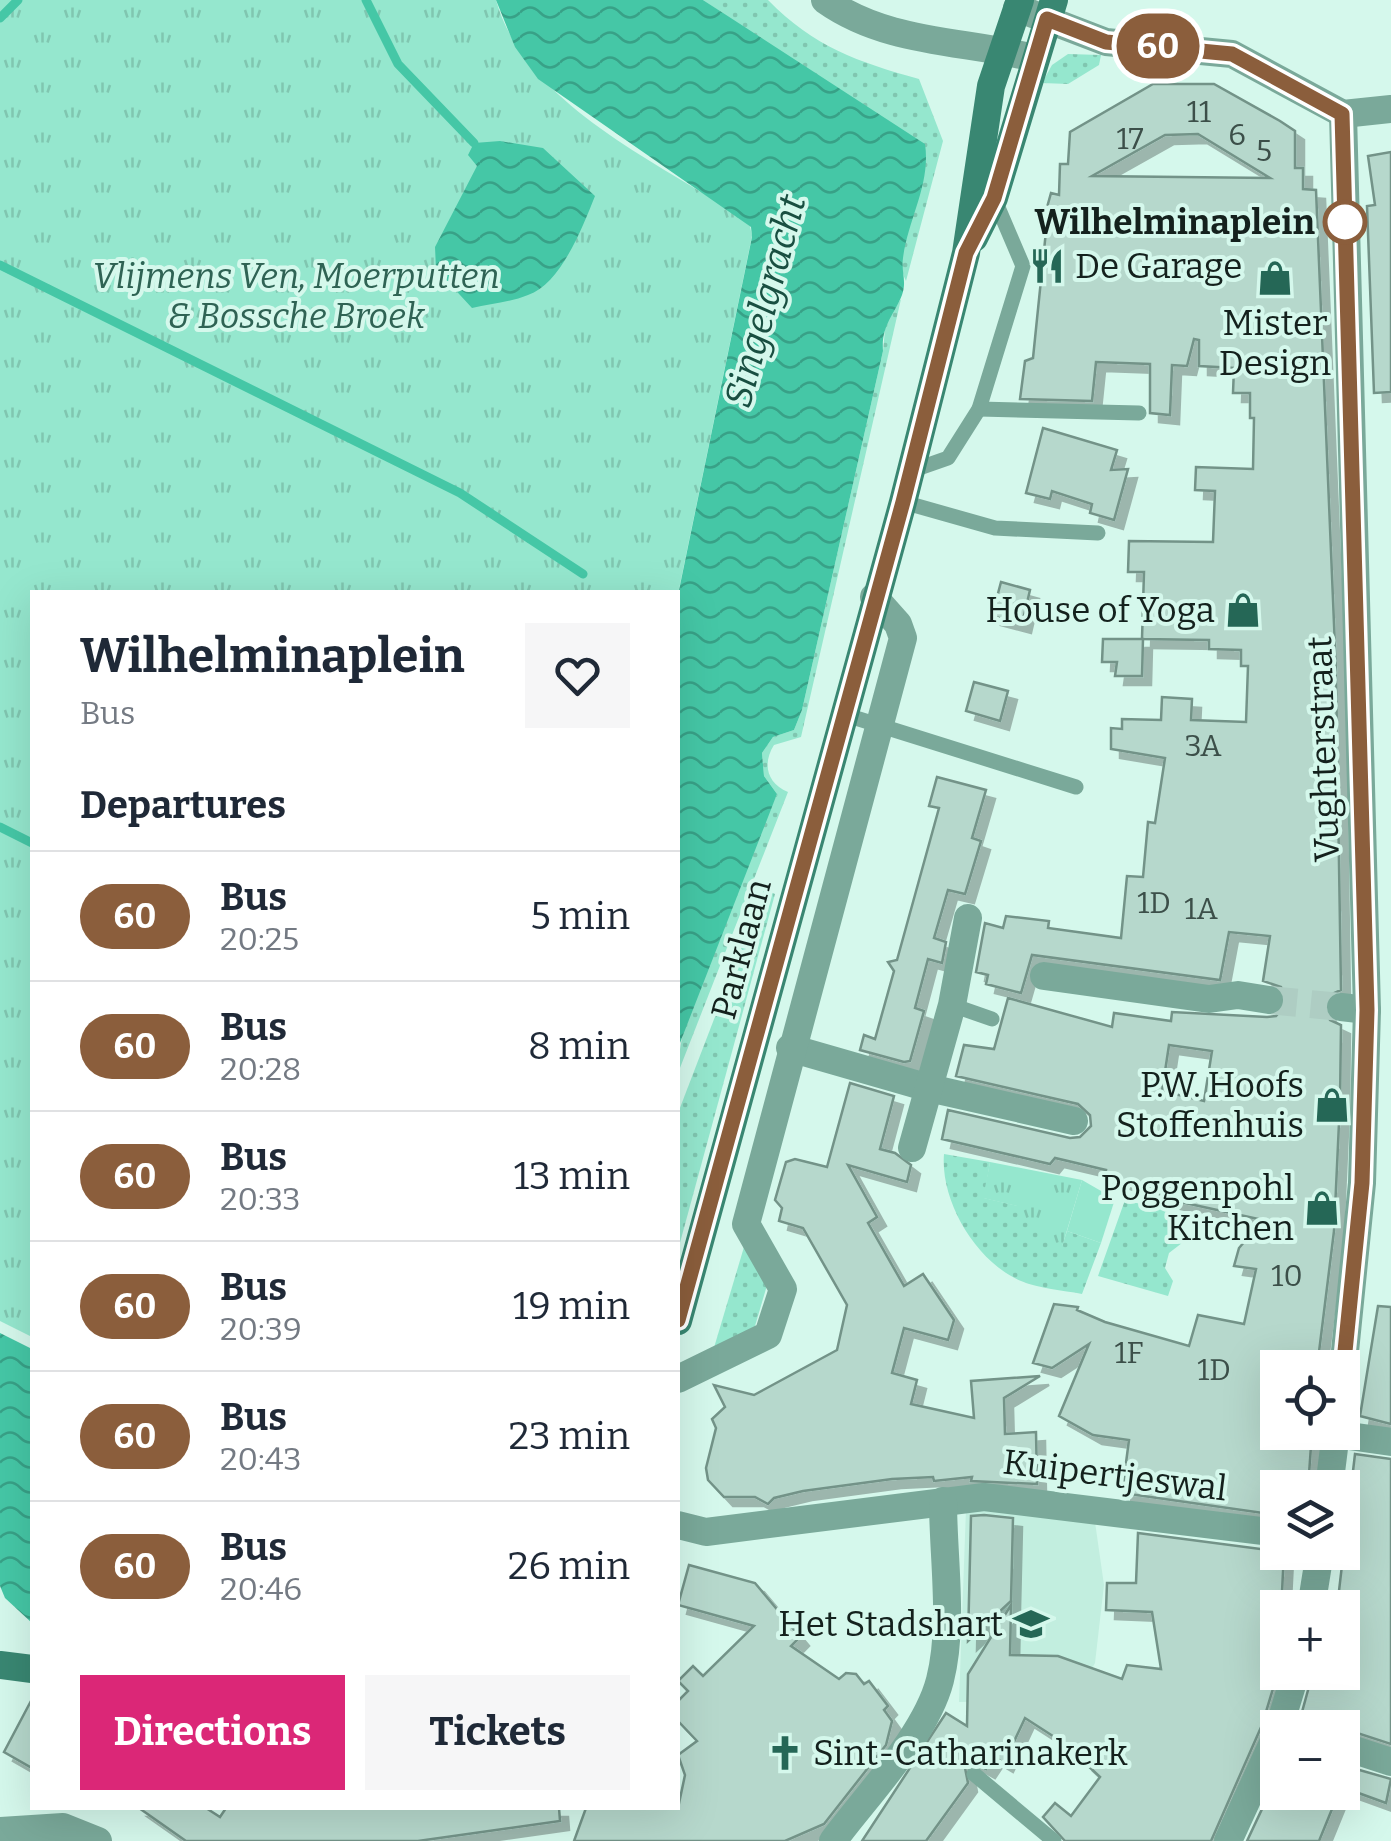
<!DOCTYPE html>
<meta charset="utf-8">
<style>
:root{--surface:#fff;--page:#f6f6f7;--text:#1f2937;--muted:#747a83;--line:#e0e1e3;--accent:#db2777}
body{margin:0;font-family:Bitter,serif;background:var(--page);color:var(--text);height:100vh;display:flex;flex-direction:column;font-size:38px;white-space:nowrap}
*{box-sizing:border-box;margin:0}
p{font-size:32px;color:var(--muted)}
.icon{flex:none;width:55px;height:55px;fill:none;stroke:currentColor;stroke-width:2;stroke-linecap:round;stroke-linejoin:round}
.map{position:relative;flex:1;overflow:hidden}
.sheet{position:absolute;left:30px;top:590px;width:650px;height:1220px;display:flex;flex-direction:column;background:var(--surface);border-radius:0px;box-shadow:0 10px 40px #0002}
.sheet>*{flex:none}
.badge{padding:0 20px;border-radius:32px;font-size:35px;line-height:65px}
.controls{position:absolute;left:1260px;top:1350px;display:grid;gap:20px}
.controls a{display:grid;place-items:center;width:100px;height:100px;border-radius:0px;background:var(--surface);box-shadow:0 10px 40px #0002;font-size:50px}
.map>.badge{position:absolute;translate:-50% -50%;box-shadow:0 0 0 5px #fff}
h2{padding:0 50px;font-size:38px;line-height:90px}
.round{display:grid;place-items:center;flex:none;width:105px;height:105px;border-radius:0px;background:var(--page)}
.overview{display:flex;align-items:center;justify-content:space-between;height:170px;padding:0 50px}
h1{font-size:48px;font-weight:700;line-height:75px}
.cta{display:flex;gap:20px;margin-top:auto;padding:20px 50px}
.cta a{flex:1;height:115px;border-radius:0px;background:var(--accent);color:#fff;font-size:40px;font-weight:700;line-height:115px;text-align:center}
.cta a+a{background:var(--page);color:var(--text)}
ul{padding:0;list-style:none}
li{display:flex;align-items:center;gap:30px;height:130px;padding:0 50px;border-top:2px solid var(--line)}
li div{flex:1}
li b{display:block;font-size:38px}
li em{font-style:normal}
li .badge{min-width:110px;font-weight:700;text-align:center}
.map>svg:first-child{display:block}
</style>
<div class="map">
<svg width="1391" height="1841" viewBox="0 0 1391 1841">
<defs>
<pattern id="grass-dots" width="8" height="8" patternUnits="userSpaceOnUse" patternTransform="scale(2.5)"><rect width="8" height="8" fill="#95e7ce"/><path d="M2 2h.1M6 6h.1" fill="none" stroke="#80c6b0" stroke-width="1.8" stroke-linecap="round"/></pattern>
<pattern id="park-tufts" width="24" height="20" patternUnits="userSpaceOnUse" patternTransform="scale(2.5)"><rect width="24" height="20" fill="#95e7ce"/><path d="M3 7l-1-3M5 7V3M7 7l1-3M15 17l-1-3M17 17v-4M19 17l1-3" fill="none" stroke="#80c6b0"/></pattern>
<pattern id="water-waves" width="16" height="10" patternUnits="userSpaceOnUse" patternTransform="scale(2.5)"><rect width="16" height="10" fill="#45c7a6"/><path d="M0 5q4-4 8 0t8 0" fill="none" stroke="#38a187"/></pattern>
<filter id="shadow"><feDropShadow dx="9" dy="9" stdDeviation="0" flood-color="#0004"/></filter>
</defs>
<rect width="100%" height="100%" fill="#d5f8ec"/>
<path fill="#c2eedf" d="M966,1509L1095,1522L1104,1585L1095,1663L1075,1700L959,1702Z"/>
<g fill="url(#grass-dots)">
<path d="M703,0H768C814,47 858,62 919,79L943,141L906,281C894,259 909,225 917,203L839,92Z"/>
<path d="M1068,54L1101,55L1099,65L1068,84L1042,83L1052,65Z"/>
<path d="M901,299L801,737L774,745C762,764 767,783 788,792L678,1073C677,1007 748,860 777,794L764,776L762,753L773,737L794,730L802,710L883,351L886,319Z"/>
<path d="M764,889L775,894L678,1250V1113Z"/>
<path d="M944,1154L990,1162L984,1198L1018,1206L1062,1246L1067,1231L1101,1243L1082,1294C1062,1290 1040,1289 1021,1281C976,1262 940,1201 944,1154Z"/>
<path d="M1125,1200L1187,1216L1182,1243L1169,1253L1165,1268L1173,1281L1168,1296L1098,1276Z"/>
<path d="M744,1247L768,1282L755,1326L713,1351Z"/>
</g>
<g fill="url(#park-tufts)">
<path d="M0,0H496C524,101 650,158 733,212L750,226L752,236L678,594L32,592V1337L0,1321Z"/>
<path d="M990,1162L1082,1180L1062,1247L1016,1212L1017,1206L983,1198Z"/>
</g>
<path fill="#95e7ce" d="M1082,1180L1115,1199L1101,1243L1067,1231Z"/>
<g fill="url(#water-waves)">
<path d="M496,0H703L925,144C931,184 908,219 903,258C901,272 907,281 902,295C894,315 881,326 883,351L802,710L794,730L773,737L762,753L764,776L777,794L678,1048V595L752,237L751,227L538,79L515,47Z"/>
<path d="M500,141L543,148L595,196C583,226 561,284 528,295C511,302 490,304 472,308L436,269L435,247L477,166L468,155L474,143Z"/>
<path d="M0,1333L32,1349V1623L5,1598L0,1586Z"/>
</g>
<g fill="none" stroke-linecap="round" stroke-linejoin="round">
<g stroke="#45c7a6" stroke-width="9">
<path d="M366,0L398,64L474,143"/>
<path d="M0,18L18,0"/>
<path d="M0,265L460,493L583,574"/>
<path d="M0,827L32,843"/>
</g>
</g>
<g fill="#b6d8cc" stroke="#739388" stroke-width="2.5" fill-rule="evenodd" filter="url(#shadow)">
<path d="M1153,84H1214L1280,121L1295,131V168H1303V189L1316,190L1336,672L1341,990L1328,996L1324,1006L1330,1020L1341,1025L1340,1101L1334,1231L1317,1368H1278V1432H1312L1308,1488H1278V1515L1122,1493L1129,1440L1093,1435L1059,1416L1089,1344L1052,1368L1033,1363L1054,1304L1078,1307L1077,1310L1105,1322L1189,1346L1198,1315L1244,1324L1256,1269L1234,1266L1239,1248L1263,1220L1158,1197L1159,1192L1105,1175L1106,1170L1055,1158L1050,1164L942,1139L948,1110L1070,1138L1080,1137L1091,1126L1090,1115L1078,1104L956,1076L964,1045L994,1049L1008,998L1112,1027L1114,1013L1171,1021L1172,1012L1267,1017L1276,1016L1286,1004L1281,987L1263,981L1270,936L1229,932L1220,980L1032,955L1021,993L986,984L988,975L976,972L985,923L1003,928L1006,916L1049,921L1048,928L1121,938L1127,876L1143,877L1148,822L1155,823L1165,758L1111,749V728L1122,729V719L1161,720L1162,697L1192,699L1191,720L1246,722L1248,666H1241V650L1209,649V640L1142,639L1144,572H1128L1129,541L1213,542L1215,491L1195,490L1196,467L1253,469L1254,418H1250V393H1233L1234,368L1199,366V340L1194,339L1187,366L1172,365L1170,415L1150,413V364L1096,362L1092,401L1020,399L1025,361L1033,358L1046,231L1041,229L1051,193L1059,195L1060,164H1068L1070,132ZM1198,134L1270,178L1092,176L1165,135ZM1169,1045L1212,1051L1204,1101L1162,1091Z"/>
<path d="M1391,152V392L1374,393L1367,206L1375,205L1368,156Z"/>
<path d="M1043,428L1117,450L1111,470L1128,469L1114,520L1090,513L1092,504L1052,491L1050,499L1026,493Z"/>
<path d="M1001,582L1030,590L1022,624L992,616Z"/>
<path d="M1103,639H1143L1142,676H1115L1117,662H1102Z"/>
<path d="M974,682L1008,691L1000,721L966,711Z"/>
<path d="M937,777L986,790L972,838L981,841L965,894L948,890L934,938L946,942L942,963L928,959L915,1008L924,1011L910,1061L904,1062L860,1050L864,1035L875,1039L894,971L888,962L897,960L939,808L929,806Z"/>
<path d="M850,1083L894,1096L880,1149L895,1153L911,1165L907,1182L848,1165L877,1217L868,1223L904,1286L923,1274L954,1320L948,1340L904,1328L892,1373L917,1380L911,1404L974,1418L971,1381L1040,1376L1004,1398L1005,1434L1036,1432L1037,1484L971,1481L972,1477L934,1481L933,1477L892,1479L803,1491L774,1498L768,1504L755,1497H724L708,1480L706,1468L716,1428L712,1419L725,1407L714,1385L754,1395L837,1350L847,1305L803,1228L779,1221L782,1208L775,1200L786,1162L795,1159L827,1167Z"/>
<path d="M1378,1306L1391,1307V1424L1360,1416Z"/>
<path d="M1355,1454L1391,1459V1744L1342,1728L1299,1723L1313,1672H1342V1608H1337Z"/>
<path d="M984,1515L1013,1518L1011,1601L968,1641L971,1516Z"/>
<path d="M1138,1533L1284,1552L1278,1672L1262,1725L1211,1841H1065L1043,1817L1055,1803L1071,1816L1100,1777L1084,1762L1087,1758L1025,1718L1004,1763L994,1757L986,1769L975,1763L965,1768L968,1783L926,1841H862L946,1713L967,1726L968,1674L1011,1605L1010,1655L1058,1656L1122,1679L1127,1665L1161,1669L1152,1612L1106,1610L1107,1583H1136Z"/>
<path d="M689,1565L755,1583L800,1637L791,1646L839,1679L846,1673L856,1674L864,1684L869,1681L888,1706L884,1710L892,1721L886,1745L824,1824L785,1841H574L586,1808H678L685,1775L678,1755L697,1741L678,1721V1701L688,1691L678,1681L693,1666L703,1676L754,1626L678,1605Z"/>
<path d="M32,1699V1768L4,1752Z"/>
<path d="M1342,1765L1391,1779L1386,1803L1342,1787Z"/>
<path d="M1278,1775V1792H1339L1319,1841H1247Z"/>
<path d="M139,1808H206L220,1817L226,1808H559L560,1821L418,1841H186Z"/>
</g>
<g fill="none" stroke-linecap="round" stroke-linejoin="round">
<path stroke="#aecdc3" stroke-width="28" stroke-dasharray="28 14" stroke-linecap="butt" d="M1269,1000L1341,1007"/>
<g stroke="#7aa99a" stroke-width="15">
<path d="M979,409L1139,413"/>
<path d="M908,472L948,458L979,409L1023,266L994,198"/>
<path d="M903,502L995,528L1098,533"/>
<path d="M843,714L1076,787"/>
<path d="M952,1005L992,1019"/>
<path d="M974,1774L1054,1841"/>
</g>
<g stroke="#7aa99a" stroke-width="28">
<path d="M825,0C887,44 963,40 1034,58"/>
<path d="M1017,8L1106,42L1232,54L1343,114L1391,109"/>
<path d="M1044,976L1209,999L1238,995L1269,1000"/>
<path d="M1341,1007L1367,1010"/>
<path d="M790,1048L929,1088L1074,1121"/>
<path d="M912,1148L952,1005L968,918"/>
<path d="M678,1379L768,1335L783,1289L746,1224L903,638L898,624L874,597"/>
<path d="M1342,1381L1362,1183L1367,1010L1343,114"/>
<path d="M1335,1434L1391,1442"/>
<path d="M1329,1488L1336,1432"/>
<path d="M678,1525L706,1532L984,1497L1278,1533"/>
<path d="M1311,1608L1320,1552"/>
<path d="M1279,1728L1296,1672"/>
<path d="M1342,1746L1391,1762"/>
<path d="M0,1831L63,1827L98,1841"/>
<path d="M833,1841C867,1795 926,1735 940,1680C954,1625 943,1558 943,1501"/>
<path d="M1228,1841L1278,1732"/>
</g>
<g stroke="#398772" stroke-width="28">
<path d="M974,238L994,198L1054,0"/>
<path d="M678,1321L903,502L966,253L991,86L1020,0"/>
<path d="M0,1665L32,1669"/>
</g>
</g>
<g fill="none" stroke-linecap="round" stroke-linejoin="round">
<defs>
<path id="line" d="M678,1320L903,502L966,253L994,198L1047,19L1106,42L1232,54L1342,114L1367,1010L1362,1183L1342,1381"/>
</defs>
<use href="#line" stroke="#fff" stroke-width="22"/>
<use href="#line" stroke="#8b5e3c" stroke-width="15"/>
</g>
<defs>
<symbol id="restaurant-bare" viewBox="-9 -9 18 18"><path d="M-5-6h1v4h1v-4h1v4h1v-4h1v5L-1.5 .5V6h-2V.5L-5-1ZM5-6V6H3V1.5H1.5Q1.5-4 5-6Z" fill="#256756" stroke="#d5f8ec" stroke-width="2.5" paint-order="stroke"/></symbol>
<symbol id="shop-bare" viewBox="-9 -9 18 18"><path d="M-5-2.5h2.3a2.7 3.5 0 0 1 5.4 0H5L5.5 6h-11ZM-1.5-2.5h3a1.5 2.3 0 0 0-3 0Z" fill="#256756" stroke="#d5f8ec" stroke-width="2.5" paint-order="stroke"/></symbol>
<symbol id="school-bare" viewBox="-9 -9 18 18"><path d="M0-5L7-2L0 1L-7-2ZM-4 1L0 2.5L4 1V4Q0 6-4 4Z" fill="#256756" stroke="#d5f8ec" stroke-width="2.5" paint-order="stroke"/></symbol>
<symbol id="church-bare" viewBox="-9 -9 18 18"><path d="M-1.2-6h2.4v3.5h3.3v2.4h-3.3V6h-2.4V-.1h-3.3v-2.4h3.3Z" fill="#256756" stroke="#d5f8ec" stroke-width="2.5" paint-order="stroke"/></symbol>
</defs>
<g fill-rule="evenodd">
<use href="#restaurant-bare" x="1022" y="241" width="50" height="50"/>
<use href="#shop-bare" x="1250" y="253" width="50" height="50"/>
<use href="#shop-bare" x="1218" y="585" width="50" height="50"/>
<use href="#shop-bare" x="1307" y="1080" width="50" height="50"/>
<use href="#shop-bare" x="1297" y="1183" width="50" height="50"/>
<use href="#school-bare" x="1006" y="1599" width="50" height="50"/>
<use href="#church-bare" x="760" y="1728" width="50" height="50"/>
</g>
<circle fill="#fff" stroke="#8b5e3c" stroke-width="5" cx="1345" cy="222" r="20"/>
<g text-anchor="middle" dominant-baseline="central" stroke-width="8" stroke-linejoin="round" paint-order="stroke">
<g font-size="30" fill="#3c4f49">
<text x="1199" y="112">11</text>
<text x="1237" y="135">6</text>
<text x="1130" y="139">17</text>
<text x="1264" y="151">5</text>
<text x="1203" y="746">3A</text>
<text x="1154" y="903">1D</text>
<text x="1201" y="909">1A</text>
<text x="1287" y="1276">10</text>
<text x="1129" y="1353">1F</text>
<text x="1214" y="1370">1D</text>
</g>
<g font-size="35" font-weight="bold" fill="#14211d" stroke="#d5f8ec" text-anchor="end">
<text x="1315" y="222">Wilhelminaplein</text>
</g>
<g font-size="35" fill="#14211d" stroke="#d5f8ec" text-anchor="end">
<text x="1075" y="266" text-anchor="start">De Garage</text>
<text x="1275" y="323" text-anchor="middle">Mister<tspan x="1275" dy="40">Design</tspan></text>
<text x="1215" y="610">House of Yoga</text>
<text x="1304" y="1085">P.W. Hoofs<tspan x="1304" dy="40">Stoffenhuis</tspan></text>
<text x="1294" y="1188">Poggenpohl<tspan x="1294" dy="40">Kitchen</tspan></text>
<text x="1003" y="1624">Het Stadshart</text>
<text x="813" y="1753" text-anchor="start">Sint-Catharinakerk</text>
</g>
<g font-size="35" font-style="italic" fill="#2f6354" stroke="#d5f8ec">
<text x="296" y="276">Vlijmens Ven, Moerputten<tspan x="296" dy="40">&amp; Bossche Broek</tspan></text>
</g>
<g font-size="35" fill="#14211d" stroke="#d5f8ec">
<text transform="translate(1323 749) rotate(-92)">Vughterstraat</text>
<text transform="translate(741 949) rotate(-75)">Parklaan</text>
<text transform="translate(1115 1475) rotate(7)">Kuipertjeswal</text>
</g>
<g font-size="38" font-style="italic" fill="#194f41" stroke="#d5f8ec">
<text transform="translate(765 301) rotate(-75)">Singelgracht</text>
</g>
</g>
</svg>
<div class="controls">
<a><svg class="icon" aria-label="locate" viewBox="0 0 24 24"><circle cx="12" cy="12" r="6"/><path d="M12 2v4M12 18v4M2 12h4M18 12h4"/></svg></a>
<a><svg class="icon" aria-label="layers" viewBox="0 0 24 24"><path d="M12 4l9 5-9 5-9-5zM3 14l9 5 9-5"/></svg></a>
<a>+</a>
<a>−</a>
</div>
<b class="badge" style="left:1158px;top:46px;background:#8b5e3c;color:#fff">60</b>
<section class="sheet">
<div class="overview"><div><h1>Wilhelminaplein</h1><p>Bus</p></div><a class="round"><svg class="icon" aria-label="heart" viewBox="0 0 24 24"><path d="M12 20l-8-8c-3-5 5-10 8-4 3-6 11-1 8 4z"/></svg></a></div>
<h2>Departures</h2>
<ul>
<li><span class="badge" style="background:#8b5e3c;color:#fff">60</span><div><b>Bus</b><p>20:25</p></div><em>5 min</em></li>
<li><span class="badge" style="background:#8b5e3c;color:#fff">60</span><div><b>Bus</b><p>20:28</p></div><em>8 min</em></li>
<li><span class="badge" style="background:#8b5e3c;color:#fff">60</span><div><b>Bus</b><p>20:33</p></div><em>13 min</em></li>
<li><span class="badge" style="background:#8b5e3c;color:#fff">60</span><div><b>Bus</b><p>20:39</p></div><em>19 min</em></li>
<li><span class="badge" style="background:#8b5e3c;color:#fff">60</span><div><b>Bus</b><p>20:43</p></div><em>23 min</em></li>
<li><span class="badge" style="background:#8b5e3c;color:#fff">60</span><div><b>Bus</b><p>20:46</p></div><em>26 min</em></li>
</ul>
<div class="cta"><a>Directions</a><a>Tickets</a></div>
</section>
</div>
